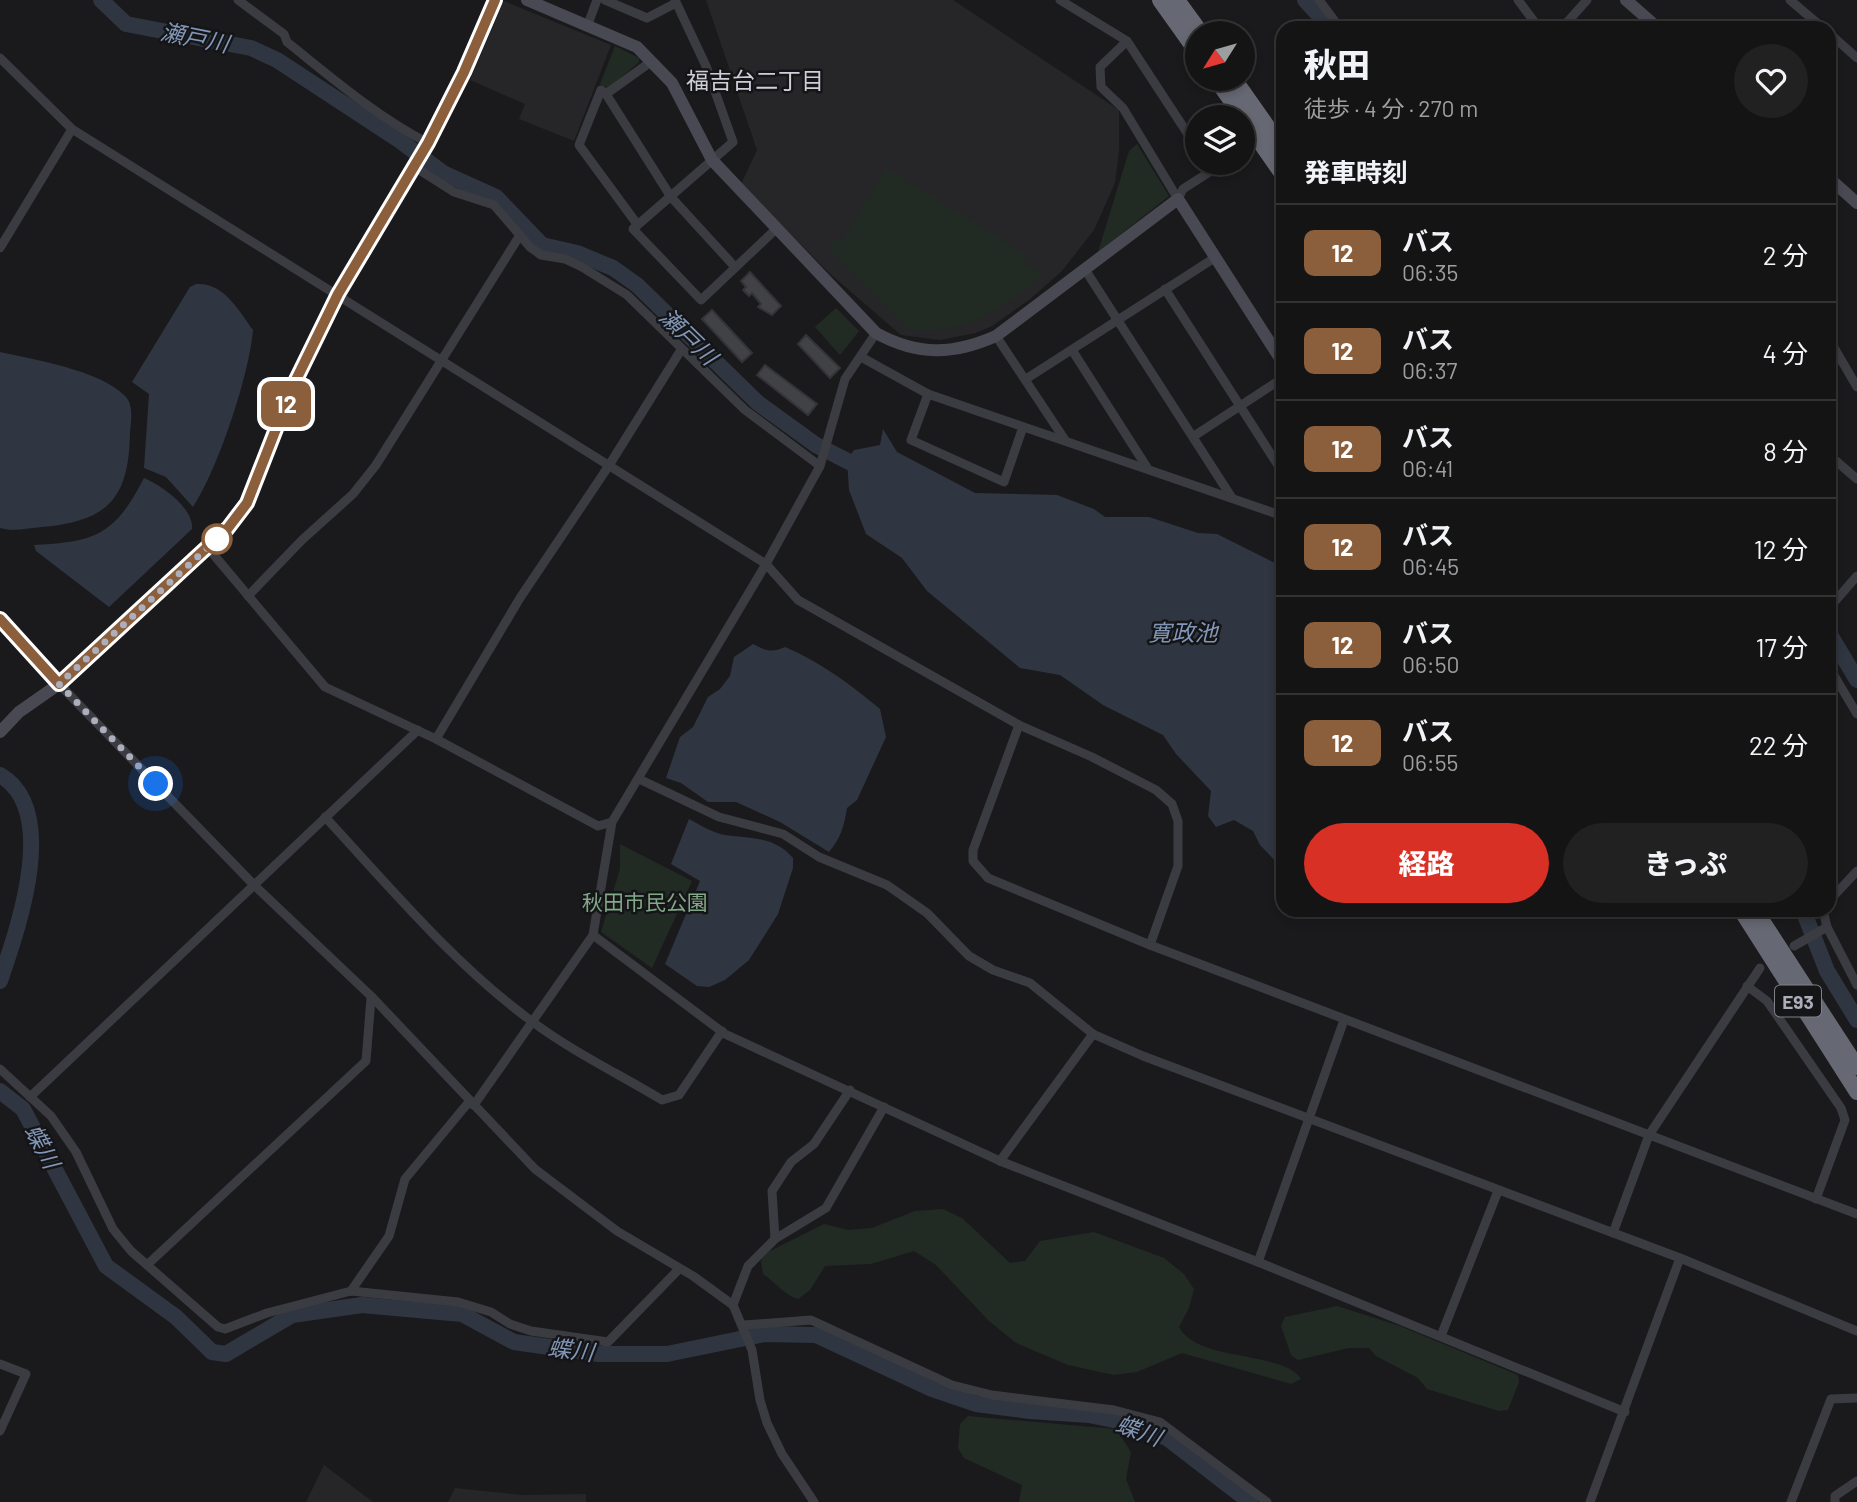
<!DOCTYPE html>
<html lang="ja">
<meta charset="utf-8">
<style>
:root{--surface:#141415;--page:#212122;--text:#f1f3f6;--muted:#9d9ea0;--line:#333334;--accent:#d93025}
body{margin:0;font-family:Barlow,"Noto Sans JP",sans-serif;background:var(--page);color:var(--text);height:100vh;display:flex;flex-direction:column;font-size:26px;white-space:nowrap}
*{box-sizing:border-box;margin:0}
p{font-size:23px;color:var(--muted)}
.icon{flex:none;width:38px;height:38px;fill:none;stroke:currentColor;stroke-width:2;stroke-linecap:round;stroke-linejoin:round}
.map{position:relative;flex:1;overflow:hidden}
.drawer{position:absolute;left:1276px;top:21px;width:560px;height:896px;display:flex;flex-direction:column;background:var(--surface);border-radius:21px;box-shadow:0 4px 10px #0003,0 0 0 2px var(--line)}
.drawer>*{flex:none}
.badge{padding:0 14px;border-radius:10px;font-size:24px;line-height:46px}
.needle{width:46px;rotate:233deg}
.fabs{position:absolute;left:1185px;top:21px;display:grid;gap:14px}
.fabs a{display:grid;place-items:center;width:70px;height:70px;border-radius:50%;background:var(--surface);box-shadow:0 4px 10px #0003,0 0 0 2px var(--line);font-size:35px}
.you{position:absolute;width:35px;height:35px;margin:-18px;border:5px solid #fff;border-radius:50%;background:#1a73e8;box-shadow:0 0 0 10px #1a73e833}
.map>.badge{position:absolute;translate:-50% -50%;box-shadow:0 0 0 4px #fff}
h2{padding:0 28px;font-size:26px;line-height:63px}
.round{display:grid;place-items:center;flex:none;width:74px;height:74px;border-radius:37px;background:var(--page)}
.head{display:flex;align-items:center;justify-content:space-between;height:119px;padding:0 28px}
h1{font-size:33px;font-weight:800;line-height:52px}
.action{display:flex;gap:14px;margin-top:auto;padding:14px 28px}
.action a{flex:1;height:80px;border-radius:42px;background:var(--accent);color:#fff;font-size:28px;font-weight:800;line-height:80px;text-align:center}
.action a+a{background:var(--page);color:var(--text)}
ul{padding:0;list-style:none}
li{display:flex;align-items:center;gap:21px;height:98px;padding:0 28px;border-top:2px solid var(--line)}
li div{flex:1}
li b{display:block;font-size:26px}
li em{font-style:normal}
li .badge{min-width:77px;font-weight:700;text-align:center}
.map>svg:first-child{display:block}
</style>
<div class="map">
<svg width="1857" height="1502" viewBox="0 0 1857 1502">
<rect width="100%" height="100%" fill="#1a1a1c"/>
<g fill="#262629">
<path d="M706,0H953L1119,110V151L1115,183L1094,230L1062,271L1029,300L992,326L976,333L940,340L901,335L828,272L741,184L757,150Z"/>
<path d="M504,1L611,45L574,141L519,119L525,104L470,80Z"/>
<path d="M324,1465L373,1502H306Z"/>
<path d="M455,1488L522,1495L586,1494V1502H448Z"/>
</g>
<g fill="#212b24">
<path d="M615,46L639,58V62L608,89L600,84Z"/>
<path d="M1137,144L1169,196L1098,252L1129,151Z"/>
<path d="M887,168L1026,255L1023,262L1044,275C997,310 971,334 910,330L828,249L833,241L843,239Z"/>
<path d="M836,308L859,331L840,355L815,327Z"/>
<path d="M620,844L692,881L652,968L601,932L620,869Z"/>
<path d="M943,1209L962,1218L1010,1263L1025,1261L1040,1241L1094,1232L1164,1258L1184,1274L1194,1289L1189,1308L1179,1327C1198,1363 1283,1350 1301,1379L1291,1384L1182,1353L1137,1372L1114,1375L1068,1365L1016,1343L989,1321L936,1265L914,1251L871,1264L825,1266L810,1290L798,1299C784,1295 775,1282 763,1274L761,1261L766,1253L824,1224L848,1230L872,1228L915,1211Z"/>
<path d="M1337,1306L1400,1326L1518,1375L1519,1382L1508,1410L1499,1411L1427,1389L1418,1378L1376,1356L1369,1348H1349L1298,1360L1291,1355L1281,1326L1285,1317Z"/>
<path d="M968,1416L1116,1429L1131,1452L1126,1479L1135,1502H1019L1022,1485L964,1458L958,1448L960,1424Z"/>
</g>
<g fill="#2f3641">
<path d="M196,284C224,282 239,311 253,330C249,376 218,469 193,507L166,477L144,468L149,394L132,382L190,287Z"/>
<path d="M0,352C35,360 100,370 125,396C134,405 131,420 130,432C129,498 109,521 42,527C29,528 13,532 0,528Z"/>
<path d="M883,429L897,452L975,493L1057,495L1094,509L1105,517H1149L1198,533L1217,534L1283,567V869L1260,845L1253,831L1234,820L1216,827L1208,816L1211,791L1176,754L1163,735L1103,705L1060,675L1020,668L927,591L902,558L866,534L849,490L847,460L854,450L880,445Z"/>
<path d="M144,478C161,485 194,508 192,529L109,607L36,551L34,545C97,542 115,534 144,478Z"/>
<path d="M753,644C766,651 772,653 785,647C821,662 851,685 880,709L886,737L857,800L847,808C844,826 841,838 829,852L780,822L736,802H708L681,783L666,778L680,737L693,727L708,697L720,689L730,676L734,657Z"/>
<path d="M689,819C700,825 713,833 725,835C752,839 774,836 793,858V868L778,914L749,960L725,980L709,987L697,986L665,964L700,881L671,864Z"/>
</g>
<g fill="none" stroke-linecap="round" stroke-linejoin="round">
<g stroke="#2f3641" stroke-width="16">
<path d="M101,0L126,24L251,48L277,60L399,140L443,173L496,197L542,245L577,253L613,268L637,285L758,403L816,445L867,471"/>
<path d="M1305,0L1331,28"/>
<path d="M1829,633L1857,680"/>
<path d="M0,775C60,810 18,928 0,981"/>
<path d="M1803,910L1827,971L1857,1020"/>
<path d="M0,1091L23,1109L106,1266L176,1317L212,1352L226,1354L292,1315L362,1305L462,1314L514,1342L599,1354H667L764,1334L816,1335L932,1389L976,1404L1030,1411L1089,1415L1133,1424L1167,1438L1250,1502"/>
</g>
</g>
<g fill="#414246" stroke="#343438" stroke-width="2">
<path d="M750,272L781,306L772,315L758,307L761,304L752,293L749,296L743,290L746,287L741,281Z"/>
<path d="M712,310L752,353L742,362L702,319Z"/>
<path d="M806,335L840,368L830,378L798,344Z"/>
<path d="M765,365L817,404L808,415L757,375Z"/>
</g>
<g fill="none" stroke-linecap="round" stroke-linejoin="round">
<g stroke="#3b3b42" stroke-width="9">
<path d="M238,0L284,34L287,42C331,77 377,117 428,143"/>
<path d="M605,0L647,18L676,3"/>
<path d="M675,0L706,66L733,142L633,229L701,300L775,230"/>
<path d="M1060,0L1127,41L1197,148"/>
<path d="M1319,0L1340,28"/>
<path d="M1518,0L1539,28"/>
<path d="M1790,0L1823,28"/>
<path d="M588,24L597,0"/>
<path d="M1562,28L1587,0"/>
<path d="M1829,33L1857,58"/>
<path d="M1127,41L1100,67L1101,87L1123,108L1178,199"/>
<path d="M0,58L72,129L766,564L798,600L1019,725L1092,757L1156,790L1172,804L1178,821V866L1150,945"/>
<path d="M606,94L671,197L735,267"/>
<path d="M413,166L454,192L494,205L530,247L541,255L565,259L582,267L627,295L745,410L820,466"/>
<path d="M1178,199L1183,189L1211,171L1206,163"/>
<path d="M637,224L579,145L601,90L606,94L652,61"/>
<path d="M0,248L72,129"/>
<path d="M1086,271L1232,498"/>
<path d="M1165,289L1283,473"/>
<path d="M996,336L1065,440"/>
<path d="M1829,339L1857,387"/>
<path d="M1072,350L1148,469"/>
<path d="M861,357L928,394L1283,516"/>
<path d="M1026,379L1216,257"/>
<path d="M928,394L911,440L1004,482L1023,427"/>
<path d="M1194,436L1283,378"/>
<path d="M1829,455L1857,479"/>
<path d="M208,548L325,687L436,739L598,826L612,822"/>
<path d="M248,596L302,540L353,494L376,465L520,235"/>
<path d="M1829,608L1857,576"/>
<path d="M1829,667L1857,714"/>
<path d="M59,684L254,885L373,998L535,1169L617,1231L693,1276L733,1305L752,1350L760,1400L767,1423L782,1454L814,1502"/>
<path d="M1019,725L973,850V861L988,878L1150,945L1857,1214"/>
<path d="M436,739L520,598L608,467L681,350"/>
<path d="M639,779L719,817L783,834L819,857L887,885L927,913L969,956L993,970L1030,983L1093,1034L1143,1056L1680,1258L1857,1331"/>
<path d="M325,817C390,887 453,963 530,1020C571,1051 619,1074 662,1100L679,1095L722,1031"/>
<path d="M1829,901L1857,871"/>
<path d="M1823,910L1827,927L1857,985"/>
<path d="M593,935L725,1034L1000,1161L1258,1262L1625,1412"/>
<path d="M1794,946L1827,927"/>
<path d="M1747,986L1767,1001L1841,1108L1845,1120L1816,1199"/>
<path d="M0,1069L51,1116L76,1152L113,1229L131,1251L218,1327L225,1329L267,1313L351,1291L458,1302L491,1312L510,1324L531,1331L608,1342L679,1269"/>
<path d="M30,1097L418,730"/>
<path d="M474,1105L593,935L612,822L766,564L820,466L845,379L876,333"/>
<path d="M1000,1161L1093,1034"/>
<path d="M1613,1233L1649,1135L1760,968"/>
<path d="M775,1239L772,1191L791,1162L814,1144L850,1090"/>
<path d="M1258,1262L1344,1020"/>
<path d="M147,1265L366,1061L371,998"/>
<path d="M351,1291L389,1236L405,1179L468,1103L474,1105"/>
<path d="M733,1305L748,1266L775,1239L826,1208L884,1107"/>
<path d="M744,1325L811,1320L952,1385L992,1395L1114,1410L1160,1422L1267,1502"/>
<path d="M1441,1336L1498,1191"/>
<path d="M0,1364L26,1374L0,1431"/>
<path d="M1590,1502L1680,1258"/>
<path d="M1791,1502L1831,1399L1857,1398"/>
<path d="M1835,1502V1496L1857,1481"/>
</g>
<g stroke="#484952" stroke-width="12">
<path d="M527,0L637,47L672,83L712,160L876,333C918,356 953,355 996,336L1178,199L1283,363"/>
<path d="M1626,0L1658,28"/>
<path d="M1829,178L1857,203"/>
<path d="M0,619L59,684"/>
<path d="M0,732L19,712L59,684L170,585L228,528L247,503L292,388L338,294L428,143L464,72L495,0"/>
</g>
<g stroke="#666873" stroke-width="16">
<path d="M1160,0L1197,52"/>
<path d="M1177,0L1201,33"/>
<path d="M1216,79L1283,175"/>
<path d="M1234,79L1283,149"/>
<path d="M1741,910L1857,1092"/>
<path d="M1755,910L1857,1067"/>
</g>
</g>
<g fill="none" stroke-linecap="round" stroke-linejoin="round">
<defs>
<path id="line" d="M0,619L59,684L228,528L247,503L292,388L338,294L428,143L464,72L495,0"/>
</defs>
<use href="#line" stroke="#fff" stroke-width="16"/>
<use href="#line" stroke="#8b5e3c" stroke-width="10"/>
<path stroke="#acaebc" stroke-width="7" stroke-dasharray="0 12.6" d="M156,784L59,684L217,539"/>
</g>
<circle fill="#fff" stroke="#8b5e3c" stroke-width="3.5" cx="217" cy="539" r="14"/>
<g text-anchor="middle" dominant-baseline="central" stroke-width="5" stroke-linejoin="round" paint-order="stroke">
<rect fill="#151517" stroke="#7f808a" stroke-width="2" x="1775" y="985.5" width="46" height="31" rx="5"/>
<g font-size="19" font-weight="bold" fill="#acaebc">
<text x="1798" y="1001">E93</text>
</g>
<g font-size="21" fill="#82a88a" stroke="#151517">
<text x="645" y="901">秋田市民公園</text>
</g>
<g font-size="23" font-style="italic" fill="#8297b8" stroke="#151517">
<text transform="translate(195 37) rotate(11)">瀬戸川</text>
<text transform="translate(689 336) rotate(44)">瀬戸川</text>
<text x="1183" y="632">寛政池</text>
<text transform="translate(43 1146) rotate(62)">蝶川</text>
<text transform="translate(571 1349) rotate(7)">蝶川</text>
<text transform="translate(1139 1430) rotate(20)">蝶川</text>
</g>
<g font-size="23" fill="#cdced8" stroke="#151517">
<text x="755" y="80">福吉台二丁目</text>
</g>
</g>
</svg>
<div class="fabs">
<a><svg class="needle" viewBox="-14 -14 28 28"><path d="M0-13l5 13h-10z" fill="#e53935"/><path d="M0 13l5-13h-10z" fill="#9d9ea0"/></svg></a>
<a><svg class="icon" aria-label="layers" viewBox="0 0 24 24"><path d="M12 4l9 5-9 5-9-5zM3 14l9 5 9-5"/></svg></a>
</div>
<div class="you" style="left:156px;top:784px"></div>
<b class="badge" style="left:286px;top:404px;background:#8b5e3c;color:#fff">12</b>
<section class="drawer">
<div class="head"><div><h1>秋田</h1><p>徒歩 · 4 分 · 270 m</p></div><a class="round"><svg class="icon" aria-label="heart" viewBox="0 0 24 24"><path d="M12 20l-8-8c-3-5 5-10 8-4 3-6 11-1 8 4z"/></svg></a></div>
<h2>発車時刻</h2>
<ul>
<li><span class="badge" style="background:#8b5e3c;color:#fff">12</span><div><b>バス</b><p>06:35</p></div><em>2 分</em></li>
<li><span class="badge" style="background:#8b5e3c;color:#fff">12</span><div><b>バス</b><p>06:37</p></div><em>4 分</em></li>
<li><span class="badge" style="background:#8b5e3c;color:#fff">12</span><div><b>バス</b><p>06:41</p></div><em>8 分</em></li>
<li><span class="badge" style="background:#8b5e3c;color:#fff">12</span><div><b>バス</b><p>06:45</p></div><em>12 分</em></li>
<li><span class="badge" style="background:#8b5e3c;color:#fff">12</span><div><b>バス</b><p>06:50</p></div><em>17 分</em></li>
<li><span class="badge" style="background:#8b5e3c;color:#fff">12</span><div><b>バス</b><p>06:55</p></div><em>22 分</em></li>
</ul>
<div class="action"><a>経路</a><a>きっぷ</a></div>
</section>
</div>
